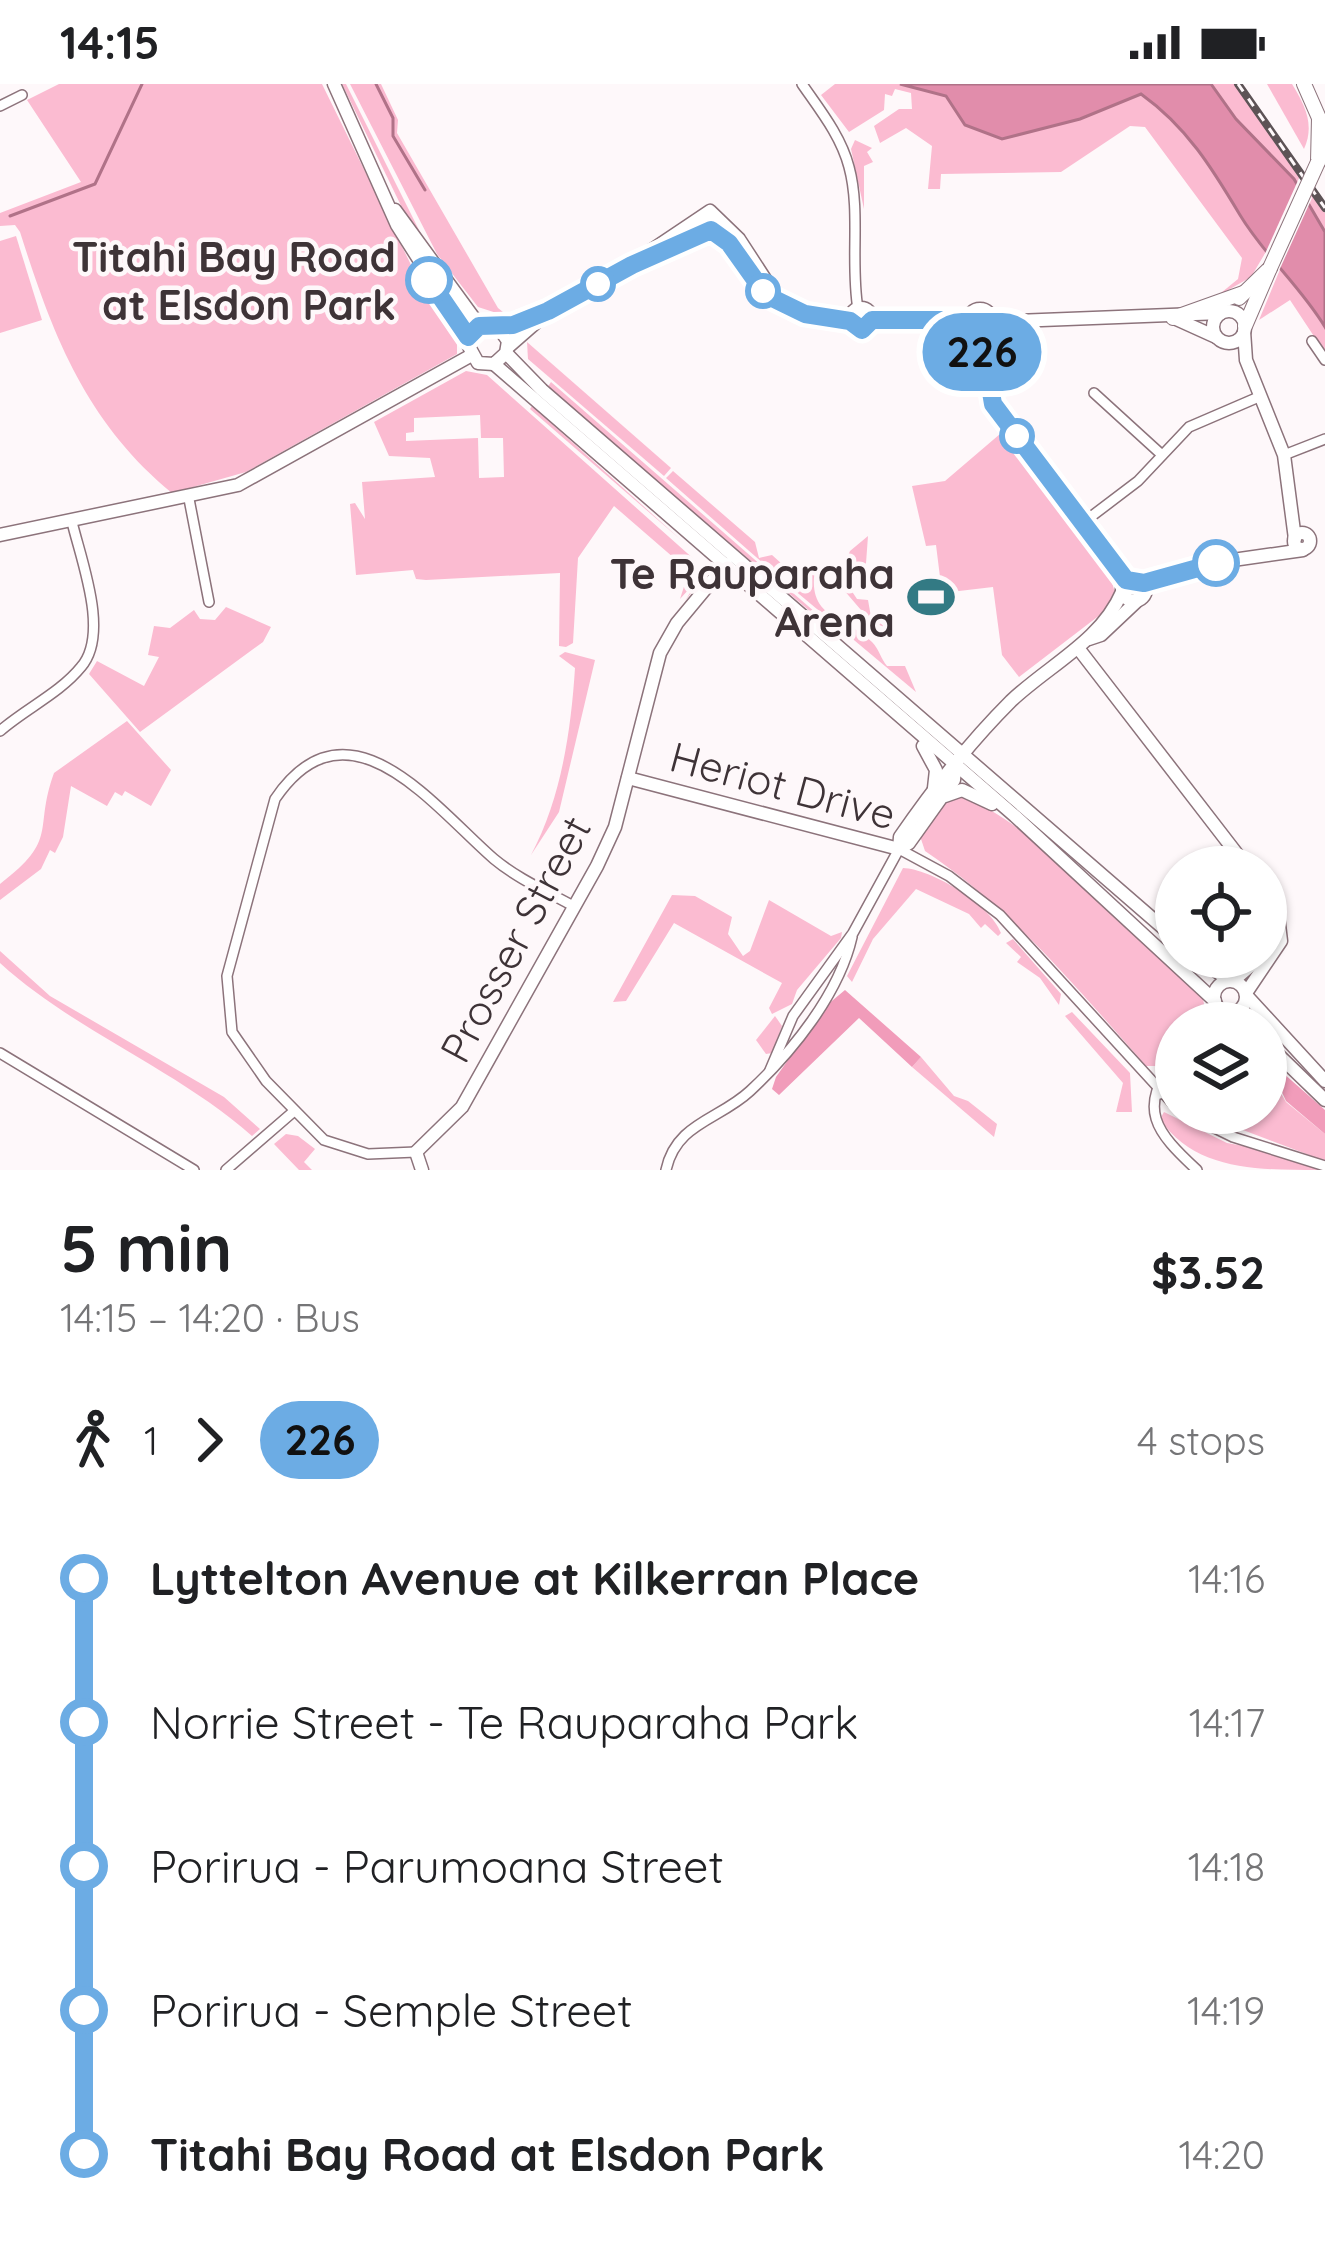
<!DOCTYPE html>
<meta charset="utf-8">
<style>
:root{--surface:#fff;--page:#f6f6f6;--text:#202124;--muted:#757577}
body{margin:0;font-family:Quicksand,sans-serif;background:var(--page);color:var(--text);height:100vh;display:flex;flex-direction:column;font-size:45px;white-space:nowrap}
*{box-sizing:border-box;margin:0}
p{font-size:39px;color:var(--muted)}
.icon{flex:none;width:66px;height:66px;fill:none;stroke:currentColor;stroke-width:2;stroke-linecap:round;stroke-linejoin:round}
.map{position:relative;height:1086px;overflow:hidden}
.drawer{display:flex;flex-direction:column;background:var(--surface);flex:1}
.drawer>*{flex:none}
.badge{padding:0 24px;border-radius:39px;font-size:42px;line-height:78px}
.fabs{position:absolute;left:1155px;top:762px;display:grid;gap:24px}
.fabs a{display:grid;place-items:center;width:132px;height:132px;border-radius:50%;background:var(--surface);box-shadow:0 3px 9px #0004;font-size:60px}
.map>.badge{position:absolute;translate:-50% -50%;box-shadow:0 0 0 6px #fff}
.legs{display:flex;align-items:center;gap:18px;height:132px;padding:0 60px;font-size:39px}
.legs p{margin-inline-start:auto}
.headline{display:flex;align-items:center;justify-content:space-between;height:204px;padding:0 60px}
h1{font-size:66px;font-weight:700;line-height:90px}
ul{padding:0 60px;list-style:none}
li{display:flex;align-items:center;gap:42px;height:144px;font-size:45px}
li i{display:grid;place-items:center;width:18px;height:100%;margin:0 15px;background:currentColor}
li i::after{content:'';width:30px;height:30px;margin:-15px;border:9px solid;border-radius:50%;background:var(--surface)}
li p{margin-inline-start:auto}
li:first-child i{background:linear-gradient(#0000 50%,currentColor 0)}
li:last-child i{background:linear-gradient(currentColor 50%,#0000 0)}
.status{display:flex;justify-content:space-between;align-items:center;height:84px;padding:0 60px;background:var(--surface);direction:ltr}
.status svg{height:33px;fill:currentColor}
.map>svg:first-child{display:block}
</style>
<div class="status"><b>14:15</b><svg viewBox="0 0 49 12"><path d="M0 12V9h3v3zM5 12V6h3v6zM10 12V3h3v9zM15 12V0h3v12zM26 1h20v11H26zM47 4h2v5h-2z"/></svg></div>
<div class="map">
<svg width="1325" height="1086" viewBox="0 0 1325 1086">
<rect width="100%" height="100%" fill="#fef8fa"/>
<g fill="#fbbbd1" fill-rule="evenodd">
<path d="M59,0H322L416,191L457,248V270L246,388L172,409C86,338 53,252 20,148L15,141L0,142V129L81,98L27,16Z"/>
<path d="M342,0H346L426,160L407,134Z"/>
<path d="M350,0H381L398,36L397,49L498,224L509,233L478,223L437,170Z"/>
<path d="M835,0H1111L1117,17L1141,10C1199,51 1225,111 1267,166L1251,193L1216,213L1238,195L1242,174L1145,43L1130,42L1061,88L941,90L940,105H928L932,62L906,44L880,59L874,42L899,25H912L911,9L895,5L892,12L885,10L884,26L849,48L821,11Z"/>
<path d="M1211,0H1235L1325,129V148L1294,95L1236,35Z"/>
<path d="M1267,0H1292C1305,21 1315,41 1304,65Z"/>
<path d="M855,56L872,64L867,68L873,78L864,82V125L851,65Z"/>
<path d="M16,152L42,236L0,249V157Z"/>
<path d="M1281,183L1325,243V269L1290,216L1259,236Z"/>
<path d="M527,258L671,384L664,392L528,275Z"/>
<path d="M466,287L487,291L696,477L699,493L704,492L685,517L699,494L680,515L689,487L614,422L578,474L573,559L566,563L559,562L560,489L426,496L416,495L413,486L356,491L350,420L355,419L365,435L362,398L435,393L430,374L389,372L374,338ZM480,331L481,354H503L504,393L479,394L478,354L406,357V349L414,348V334Z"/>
<path d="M551,298L839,549L838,551L547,304Z"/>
<path d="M532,322L681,456L530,325Z"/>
<path d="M1000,350L1110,491L1115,509L1109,524L1019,593L1002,571L993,503L942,509L936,461L926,462L912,402L945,397Z"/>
<path d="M673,387L755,458L759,474L772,471L782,480L799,483L773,488L666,394Z"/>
<path d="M868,452L865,493L855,495L851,506L857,515L868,516L871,533L887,544L859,533L861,526L837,498L850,467Z"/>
<path d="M811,480H816C804,536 845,531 872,558C879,565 881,575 887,582H905L916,608L793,505L792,490Z"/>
<path d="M226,523L271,543L263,558L140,648L89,590L97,577L144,602L159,573L148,571L154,542L170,544L194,526L200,535L215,536Z"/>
<path d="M565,568L595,576L559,728L531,771C561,715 571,647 575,584L559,572Z"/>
<path d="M127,637L171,686L151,722L125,707L122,712L115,708L107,722L71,702L63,753L55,769L50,766L41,785L0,816V800C60,754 33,747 54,689Z"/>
<path d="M962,711C1043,748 1135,847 1202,910L1205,925L1196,939H1176V965L1162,982H1146C1076,903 1013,826 925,767L920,752L949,715Z"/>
<path d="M903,784C930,785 990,819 1001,849L998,852L985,840L981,844L969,830L916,805L873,855L852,898L847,892Z"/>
<path d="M672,811L695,812L732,833L728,850L743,872L750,867L769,816L831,852L842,848L841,854L797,906L792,920L772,930L769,924L782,899L674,839L626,917L613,918Z"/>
<path d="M1013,855L1061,910L1059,921L1040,894L1017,878L1021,873L1006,859Z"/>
<path d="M0,867L50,912L224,1013L260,1045L252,1052C175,984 76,948 0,879Z"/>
<path d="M1072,928L1130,989L1132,1028H1116L1123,999L1065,932Z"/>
<path d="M775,932L782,942L772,969L766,970L756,956Z"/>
<path d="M921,973L954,1012L968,1017L997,1040L994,1053L912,983Z"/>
<path d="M1266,983L1286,1018L1325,1050V1077L1198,1029H1266Z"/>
<path d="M1164,1028L1227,1059L1266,1066L1319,1086C1256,1086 1194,1086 1160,1035Z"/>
<path d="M286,1050L298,1052L315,1065L304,1078L312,1086H299L274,1060Z"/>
</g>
<g fill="#f19cba">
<path d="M845,906L921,973L912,983L859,934L779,1011L772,1005L776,993L827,921Z"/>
<path d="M1266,974L1325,1026V1050L1286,1017Z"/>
</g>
<path fill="#e18dab" stroke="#b07288" stroke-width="3" d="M900,0H1211L1236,35L1294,95L1325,148V243C1301,203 1264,171 1240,131C1212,84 1187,43 1141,10L1080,35L1002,55L965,41L946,12Z"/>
<path fill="#fef8fa" d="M1300,92L1312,114L1278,189L1264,172Z"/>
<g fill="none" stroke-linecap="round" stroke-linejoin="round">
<g stroke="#b07288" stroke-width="3">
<path d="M376,0L393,34V52L425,106"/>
<path d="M10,132L95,100L142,0"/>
</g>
<defs>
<g id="street">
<path d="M802,0C820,26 841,52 849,83C861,127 850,179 858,225"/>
<path d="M0,22L22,11"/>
<path d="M1312,257L1325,276"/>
<path d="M1094,309L1162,371"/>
<path d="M1284,371L1325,355"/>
<path d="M189,415L209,518"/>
<path d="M1084,438L1138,397L1189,343L1261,312"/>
<path d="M0,647C25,625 60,609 81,583C110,550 81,476 72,438"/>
<path d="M1203,939L1215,919"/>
<path d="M1222,939L1229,929"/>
<path d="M0,969L194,1086"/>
<path d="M1176,974C1136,1025 1156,1048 1197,1086"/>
<path d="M770,986L793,932L853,849L899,765L949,792L1000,831L1176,1023"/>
<path d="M1160,1010L1176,1000"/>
<path d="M1184,1029L1233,1053L1325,1082"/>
<path d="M416,1068L368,1070L324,1056L266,997L232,948L227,892L275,715C348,607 435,724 494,775C518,795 548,808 575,823"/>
<path d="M226,1086L293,1028"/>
<path d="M666,1086C676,1039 719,1036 750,1007C792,968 839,910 852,853"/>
</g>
<g id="secondary">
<path d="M334,0L397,141L468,253"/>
<path d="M395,126L479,241"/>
<path d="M711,146C730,157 737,171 749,189C771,222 811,235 850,237"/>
<path d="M637,176L710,127L739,155L778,215"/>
<circle cx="861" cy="235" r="11"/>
<circle cx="980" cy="237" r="12"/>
<circle cx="1229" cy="243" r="16"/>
<path d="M1174,234L1216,253"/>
<path d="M872,236H969"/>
<path d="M992,238L1221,229"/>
<path d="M498,243L508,257L506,269L494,280L478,279L467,259L476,244L513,241L544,227"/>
<path d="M1244,247L1246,276L1284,371L1295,455"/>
<path d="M981,249L993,320L1126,496"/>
<path d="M508,263L548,228L632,181L711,146"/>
<path d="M506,269L542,306L1176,855"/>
<path d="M494,280L1015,732L1215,917"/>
<circle cx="1302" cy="457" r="8"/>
<path d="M0,451L238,401L470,272"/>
<circle cx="1134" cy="505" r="12"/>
<path d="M1144,499L1198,481L1303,466"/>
<path d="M1089,555L1101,551L1136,518"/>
<path d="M1078,564L1247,783"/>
<path d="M923,662L936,686L934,704"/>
<path d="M628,694L899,765"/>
<path d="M945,712L962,706L992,720"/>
<path d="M899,765L900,753C933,705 970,658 1011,617C1049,581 1101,557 1122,508"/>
<path d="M899,765L909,759L954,696L955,683"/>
<path d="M1266,864L1270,818"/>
<path d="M1196,873L1229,896"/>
<circle cx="1230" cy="913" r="16"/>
<path d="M1233,897L1261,873"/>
<path d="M1246,909L1281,857L1277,824L1266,811"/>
<path d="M1246,911L1325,997"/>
<path d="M1266,959L1325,1016"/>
<path d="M422,1086L416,1068L462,1023L597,782L615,743L660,569L677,539L726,480"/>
</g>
<g id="primary">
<path d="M1304,0L1319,34L1318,78"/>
<path d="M1239,214L1270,184"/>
<path d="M1173,234L1243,209"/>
<path d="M1245,242L1270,184"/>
</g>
</defs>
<use href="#street" stroke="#8c737b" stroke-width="12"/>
<use href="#secondary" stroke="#8c737b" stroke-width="15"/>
<use href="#primary" stroke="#8c737b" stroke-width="16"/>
<use href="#street" stroke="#fff" stroke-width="9"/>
<use href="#secondary" stroke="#fff" stroke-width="12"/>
<use href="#primary" stroke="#fff" stroke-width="14"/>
<defs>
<path id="rail" d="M1238,0L1325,124"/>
</defs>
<use href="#rail" stroke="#5d5356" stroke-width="8"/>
<use href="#rail" stroke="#fef8fa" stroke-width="3" stroke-dasharray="9" stroke-linecap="butt"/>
<defs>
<path id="primary-bridge" d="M1270,184L1318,78"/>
</defs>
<use href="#primary-bridge" stroke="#8c737b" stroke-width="16" stroke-linecap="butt"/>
<use href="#primary-bridge" stroke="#fff" stroke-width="14"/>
</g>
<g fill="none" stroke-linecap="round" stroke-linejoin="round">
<defs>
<path id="line-1" d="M429,196L468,253L479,242L513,241L548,227L632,181L711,146L729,159L766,211L805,230L850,237L862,246L872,236H969L981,249L993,320L1126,496L1144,499L1216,479"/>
</defs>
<use href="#line-1" stroke="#fff" stroke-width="27"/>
<use href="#line-1" stroke="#6cace4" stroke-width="18"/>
</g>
<defs>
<symbol id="stadium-bare" viewBox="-9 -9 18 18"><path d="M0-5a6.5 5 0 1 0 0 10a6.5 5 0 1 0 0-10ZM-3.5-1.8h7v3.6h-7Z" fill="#337a84" stroke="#fef8fa" stroke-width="2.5" paint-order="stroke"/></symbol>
</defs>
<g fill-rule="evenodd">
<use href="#stadium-bare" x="898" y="480" width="66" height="66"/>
</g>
<g fill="#fff" stroke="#6cace4" stroke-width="6">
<circle cx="429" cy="196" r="21"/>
<circle cx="598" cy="200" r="15"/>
<circle cx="763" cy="207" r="15"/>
<circle cx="1017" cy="352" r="15"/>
<circle cx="1216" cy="479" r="21"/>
</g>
<g text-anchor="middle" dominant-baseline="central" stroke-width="9" stroke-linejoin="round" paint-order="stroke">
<g font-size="42" font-weight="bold" fill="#3e3337" stroke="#fef8fa" text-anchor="end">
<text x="396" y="172">Titahi Bay Road<tspan x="396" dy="48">at Elsdon Park</tspan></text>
</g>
<g font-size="42" font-weight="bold" fill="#3e3337" stroke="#fef8fa" text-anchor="end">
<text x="895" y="489">Te Rauparaha<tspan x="895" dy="48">Arena</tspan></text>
</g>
<g font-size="42" fill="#3e3337" stroke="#fef8fa">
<text transform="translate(783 701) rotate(15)">Heriot Drive</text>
<text transform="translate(515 855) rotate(-62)">Prosser Street</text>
</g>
</g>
</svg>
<div class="fabs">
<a><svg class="icon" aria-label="locate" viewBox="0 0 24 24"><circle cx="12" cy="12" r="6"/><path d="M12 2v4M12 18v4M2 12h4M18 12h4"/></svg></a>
<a><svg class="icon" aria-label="layers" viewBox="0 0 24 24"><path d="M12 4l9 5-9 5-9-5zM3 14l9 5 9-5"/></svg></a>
</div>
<b class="badge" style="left:982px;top:268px;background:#6cace4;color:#111">226</b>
</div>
<section class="drawer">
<div class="headline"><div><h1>5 min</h1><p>14:15 – 14:20 · Bus</p></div><b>$3.52</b></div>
<div class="legs"><svg class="icon" aria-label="walk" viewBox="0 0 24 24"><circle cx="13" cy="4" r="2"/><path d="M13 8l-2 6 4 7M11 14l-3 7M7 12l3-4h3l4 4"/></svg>1<svg class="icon" aria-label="forward" viewBox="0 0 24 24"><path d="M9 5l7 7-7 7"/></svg><b class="badge" style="background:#6cace4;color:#111">226</b><p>4 stops</p></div>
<ul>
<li><i style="color:#6cace4"></i><b>Lyttelton Avenue at Kilkerran Place</b><p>14:16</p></li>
<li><i style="color:#6cace4"></i><span>Norrie Street - Te Rauparaha Park</span><p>14:17</p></li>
<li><i style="color:#6cace4"></i><span>Porirua - Parumoana Street</span><p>14:18</p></li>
<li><i style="color:#6cace4"></i><span>Porirua - Semple Street</span><p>14:19</p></li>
<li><i style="color:#6cace4"></i><b>Titahi Bay Road at Elsdon Park</b><p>14:20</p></li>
</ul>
</section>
